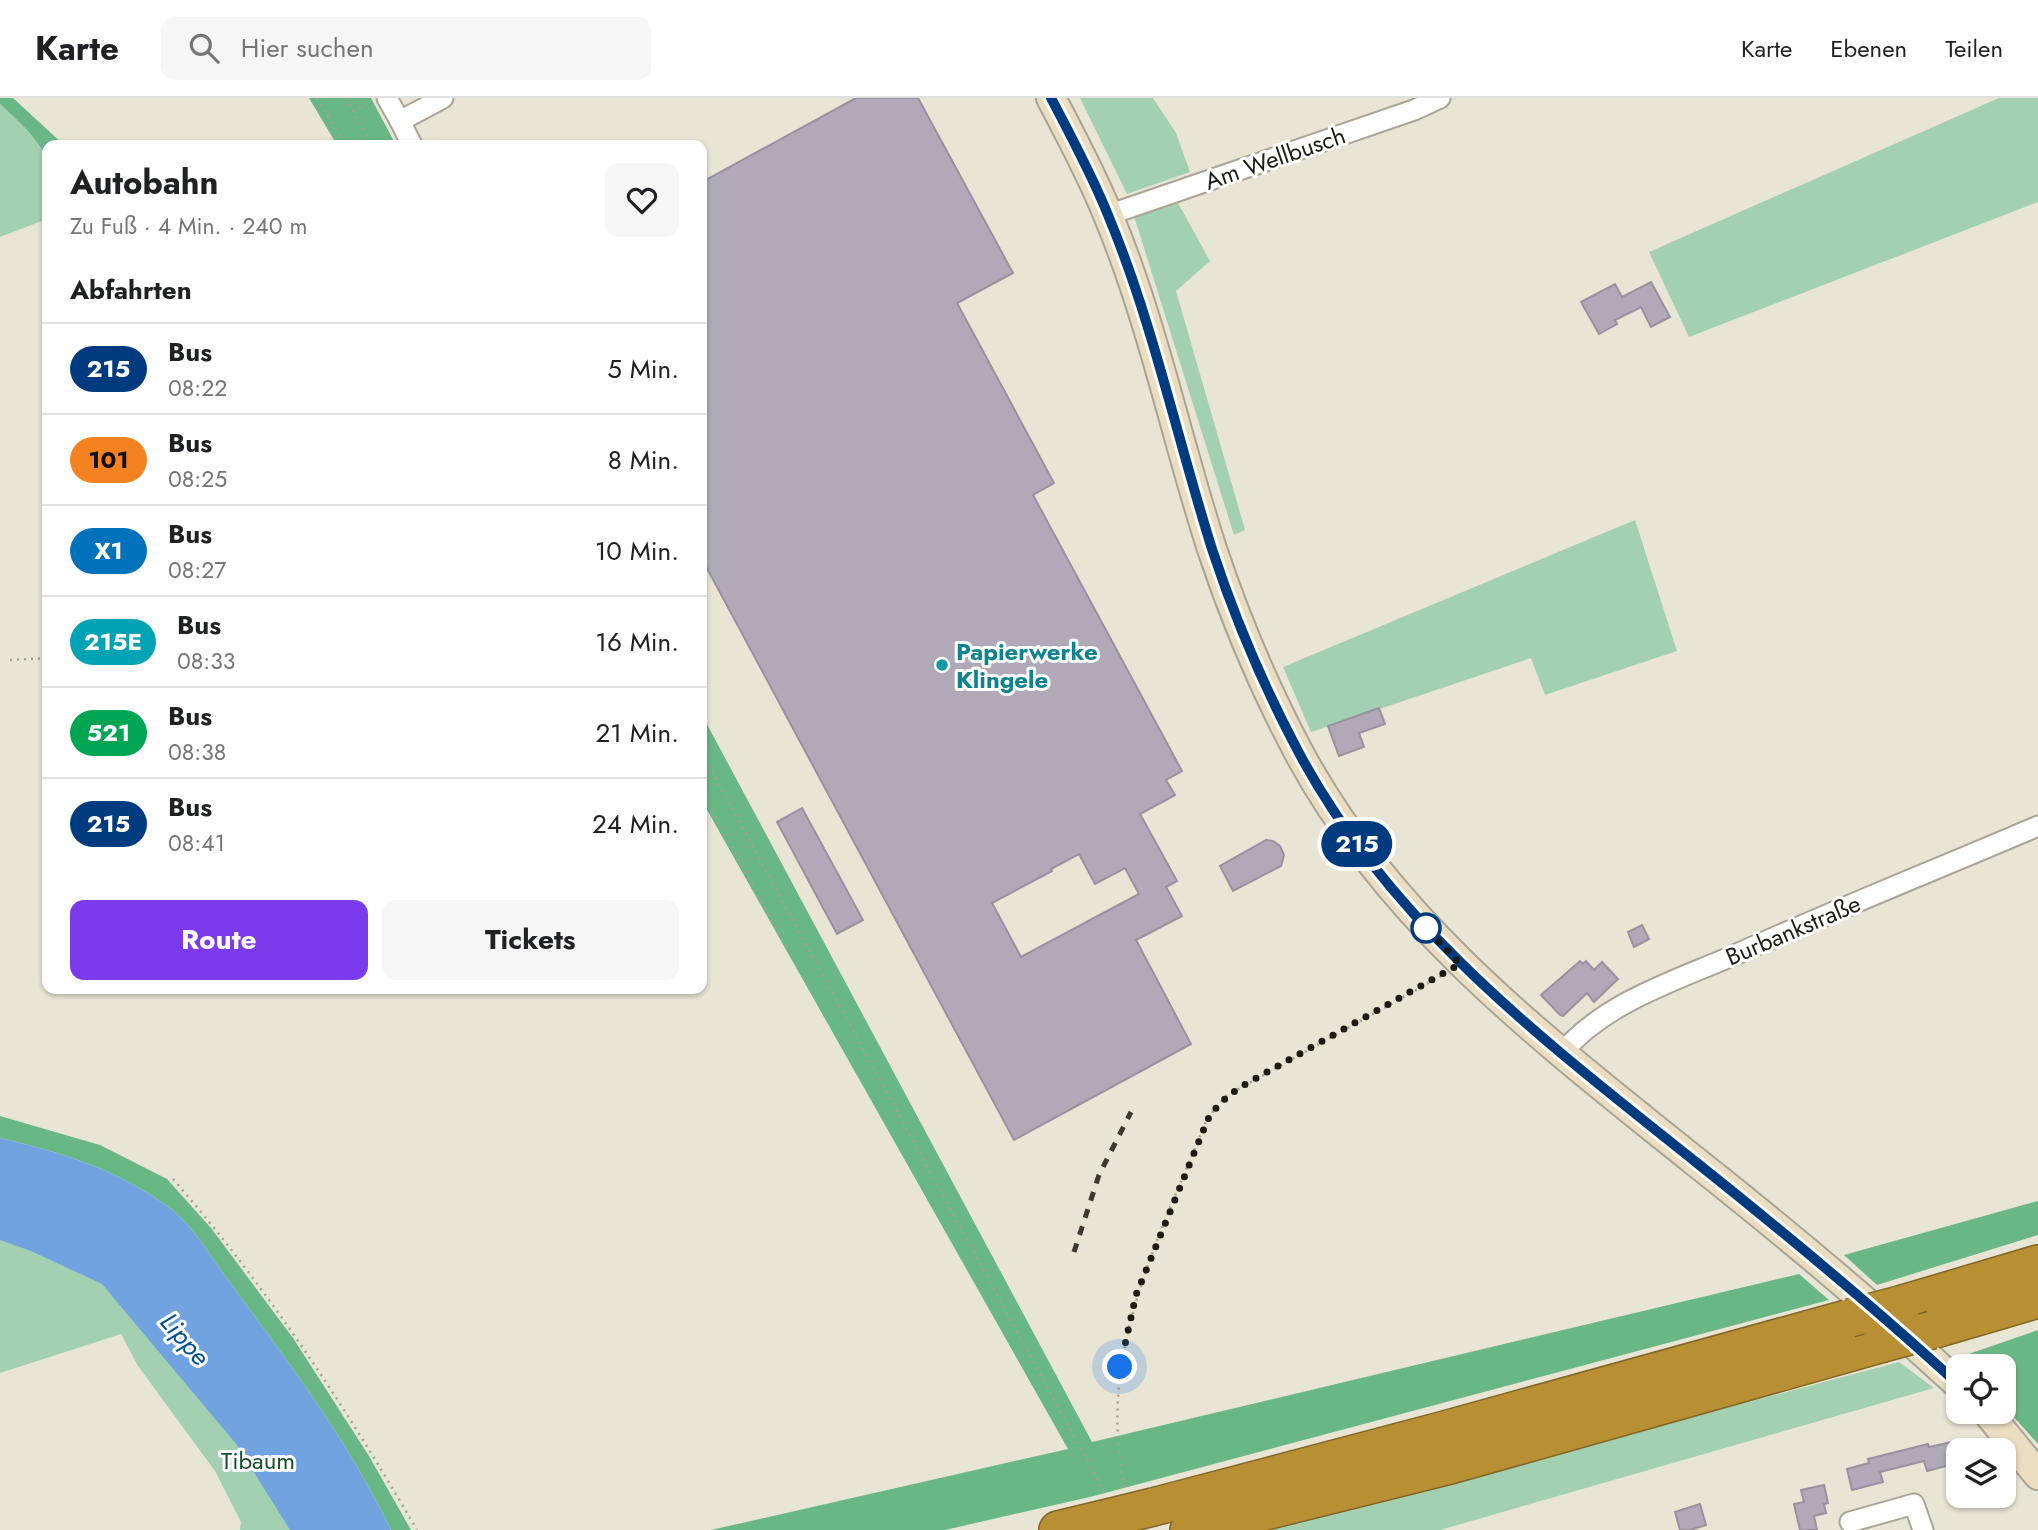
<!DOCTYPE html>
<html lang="de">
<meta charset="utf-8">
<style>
:root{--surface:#fff;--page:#f6f6f6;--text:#202124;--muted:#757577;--line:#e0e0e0;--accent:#7c3aed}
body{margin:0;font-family:Jost,sans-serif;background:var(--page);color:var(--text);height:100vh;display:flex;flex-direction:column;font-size:26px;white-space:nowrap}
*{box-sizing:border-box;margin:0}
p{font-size:23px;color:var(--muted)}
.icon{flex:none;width:38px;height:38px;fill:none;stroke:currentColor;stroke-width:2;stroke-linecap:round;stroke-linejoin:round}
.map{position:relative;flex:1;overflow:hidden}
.sheet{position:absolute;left:42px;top:42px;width:665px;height:854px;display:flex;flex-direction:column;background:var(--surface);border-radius:14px;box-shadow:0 2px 5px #0004}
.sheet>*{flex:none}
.badge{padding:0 14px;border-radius:23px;font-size:24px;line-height:46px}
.buttons{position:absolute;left:1946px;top:1256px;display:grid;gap:14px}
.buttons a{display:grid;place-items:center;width:70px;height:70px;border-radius:14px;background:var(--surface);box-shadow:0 2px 5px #0004;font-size:35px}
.you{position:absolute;width:35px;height:35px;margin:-18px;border:5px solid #fff;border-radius:50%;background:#1a73e8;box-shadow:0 0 0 10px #1a73e833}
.map>.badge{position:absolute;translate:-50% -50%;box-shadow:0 0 0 4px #fff}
h2{padding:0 28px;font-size:26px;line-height:63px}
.round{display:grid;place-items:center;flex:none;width:74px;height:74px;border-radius:14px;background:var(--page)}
.head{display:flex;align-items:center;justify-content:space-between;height:119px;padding:0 28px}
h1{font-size:33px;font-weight:700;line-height:52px}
.cta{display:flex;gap:14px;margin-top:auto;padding:14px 28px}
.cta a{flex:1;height:80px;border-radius:14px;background:var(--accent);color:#fff;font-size:28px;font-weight:700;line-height:80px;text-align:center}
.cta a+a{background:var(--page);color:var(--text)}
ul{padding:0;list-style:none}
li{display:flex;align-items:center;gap:21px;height:91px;padding:0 28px;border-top:2px solid var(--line)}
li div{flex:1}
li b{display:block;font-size:26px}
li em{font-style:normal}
li .badge{min-width:77px;font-weight:700;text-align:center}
header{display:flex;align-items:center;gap:42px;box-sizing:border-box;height:98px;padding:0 35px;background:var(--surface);border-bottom:2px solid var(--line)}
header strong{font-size:33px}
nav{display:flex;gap:38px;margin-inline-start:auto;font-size:24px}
.search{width:490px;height:63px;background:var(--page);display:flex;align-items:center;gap:18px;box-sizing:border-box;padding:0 24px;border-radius:14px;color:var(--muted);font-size:26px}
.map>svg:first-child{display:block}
</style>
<header>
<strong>Karte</strong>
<div class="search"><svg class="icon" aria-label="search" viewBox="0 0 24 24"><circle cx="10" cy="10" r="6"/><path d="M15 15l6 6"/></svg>Hier suchen</div>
<nav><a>Karte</a><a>Ebenen</a><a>Teilen</a></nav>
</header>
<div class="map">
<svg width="2038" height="1432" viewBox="0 0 2038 1432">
<rect width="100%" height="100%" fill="#e8e5d5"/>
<g fill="#a3d0b1">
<path d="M1080,0H1153L1176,35L1190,74L1127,96Z"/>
<path d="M1999,0H2038V104L1689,239L1649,154Z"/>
<path d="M0,6C17,22 37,40 47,61V121L0,139Z"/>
<path d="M1178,105L1210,163L1176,193L1245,432L1234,437L1134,118Z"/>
<path d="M1635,422L1677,553L1545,597L1531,560L1311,634L1283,569Z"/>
<path d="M0,1083L30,1091L340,1432H240L241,1424L215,1373L138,1268L121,1236L0,1275Z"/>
<path d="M1899,1264L1934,1290L1440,1432H1268Z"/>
</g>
<g fill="#6ab786">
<path d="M0,0H13L64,47H47V61C37,39 17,22 0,6Z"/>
<path d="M309,0H371L396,47H337Z"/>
<path d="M702,617L1092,1344L1799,1176L1829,1202L1094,1398L945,1432H711L1068,1351L702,703Z"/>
<path d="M0,1018L100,1047L167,1081L211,1130L293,1240L369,1358L411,1432H391C348,1342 287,1262 228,1182C212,1160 192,1127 171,1111C118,1071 63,1055 0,1040Z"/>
<path d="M2038,1103V1137L1877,1187L1844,1157Z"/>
<path d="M2038,1232V1346L2004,1308V1269H1968L1960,1259Z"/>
</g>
<path fill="#71a3e0" d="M0,1040C63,1055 118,1071 171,1111C192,1127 212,1160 228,1182C287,1262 348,1342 391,1432H290L237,1347L102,1186L31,1153L0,1142Z"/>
<g fill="#b0aab8" stroke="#9892a0" stroke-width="2" fill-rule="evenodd">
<path d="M856,0H918L1013,175L957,205L1054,385L1033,397L1182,673L1166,682L1175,697L1140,716L1177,783L1166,789L1182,818L1136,842L1191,946L1014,1042L702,461V84ZM1079,756L1095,786L1125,770L1139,796L1021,859L992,805L1052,773L1051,771Z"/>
<path d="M1651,184L1670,219L1651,229L1641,209L1615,222L1617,226L1599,236L1581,204L1615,186L1622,199Z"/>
<path d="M1379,610L1385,626L1359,635L1364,649L1339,658L1328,628Z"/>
<path d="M802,710L863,822L837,836L777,724Z"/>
<path d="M1266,742L1273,743L1280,748L1284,757L1281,768L1233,793L1220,768Z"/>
<path d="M1642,827L1649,841L1634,849L1628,834Z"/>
<path d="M1580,863L1583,866L1586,863L1594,872L1602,864L1618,881L1594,904L1587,895L1563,918L1560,917L1541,897Z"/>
<path d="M1952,1344L1957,1365L1927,1373L1924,1363L1880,1374L1883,1384L1852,1392L1847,1371L1869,1365L1868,1361L1928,1346L1929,1349Z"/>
<path d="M1824,1387L1828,1405L1824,1406L1826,1415L1814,1418L1817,1432H1800L1794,1406L1804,1404L1801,1392Z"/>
<path d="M1700,1406L1706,1427L1690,1432H1680L1675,1414Z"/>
</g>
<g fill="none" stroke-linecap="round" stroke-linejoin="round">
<defs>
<g id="street">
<path d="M387,0L400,23L443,0"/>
<path d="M400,23L412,47"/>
<path d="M1108,117L1414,12L1440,0"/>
<path d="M1561,956C1603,906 1671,884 1730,859C1832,813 1935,772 2038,728"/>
<path d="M1850,1424L1914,1406L1923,1432"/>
</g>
<g id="secondary">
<path d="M1051,0C1071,38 1092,77 1108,117C1153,225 1176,340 1212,451C1235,520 1264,589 1298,653C1389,824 1543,941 1691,1060C1782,1132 1872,1207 1958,1286"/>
<path d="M1987,1314L2038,1377"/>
</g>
<g id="highway">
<path d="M1903,1206L2038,1166"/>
<path d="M1932,1232L2038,1201"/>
<path d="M1153,1409L1441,1333L1850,1220"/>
<path d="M1058,1432L1104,1421"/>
<path d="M1189,1432L1450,1367L1880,1246"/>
</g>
</defs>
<use href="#street" stroke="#a8a596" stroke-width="23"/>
<use href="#secondary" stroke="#a8a596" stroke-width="32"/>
<use href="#highway" stroke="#826628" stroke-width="40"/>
<g stroke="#a3a094" stroke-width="2.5" stroke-dasharray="2 5" stroke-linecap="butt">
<path d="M317,0L346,47"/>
<path d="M346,0L372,47"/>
<path d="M353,13L369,4"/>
<path d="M10,562L47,560"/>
<path d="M702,655L1104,1393"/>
<path d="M702,693L788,852"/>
<path d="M173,1081C267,1189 345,1308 417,1432"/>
<path d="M1125,1389C1095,1259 1160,1138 1207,1021L1226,998L1443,877"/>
</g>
<use href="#street" stroke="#fff" stroke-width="19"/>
<use href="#secondary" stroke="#eaddc2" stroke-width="28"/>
<use href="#highway" stroke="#b88f32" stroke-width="37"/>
<path stroke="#3c3933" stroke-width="5" stroke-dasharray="9 9" stroke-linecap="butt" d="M1074,1154L1099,1077L1131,1014"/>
<defs>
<g id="highway-bridge">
<path d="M1850,1220L1903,1206"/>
<path d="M1880,1246L1932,1232"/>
<path d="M1104,1421L1153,1409"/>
</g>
</defs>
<use href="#highway-bridge" stroke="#826628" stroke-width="40" stroke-linecap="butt"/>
<use href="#highway-bridge" stroke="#b88f32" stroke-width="37"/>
</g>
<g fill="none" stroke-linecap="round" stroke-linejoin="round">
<defs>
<path id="line" d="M1051,0C1071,38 1092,77 1108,117C1153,225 1177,340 1212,451C1235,521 1264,589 1298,653C1390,827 1547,945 1697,1065C1786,1136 1874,1209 1958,1286"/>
</defs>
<use href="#line" stroke="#fff" stroke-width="16"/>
<use href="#line" stroke="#003b80" stroke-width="10"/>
<path stroke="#1d1b16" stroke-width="7" stroke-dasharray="0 12.6" d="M1120,1269L1136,1197L1208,1021C1218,1006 1228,997 1244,987L1460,866L1424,828L1426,830"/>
</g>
<circle fill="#0f9aa8" stroke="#fff" stroke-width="2.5" cx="942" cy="567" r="7"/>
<circle fill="#fff" stroke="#003b80" stroke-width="3.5" cx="1426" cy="830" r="14"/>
<g text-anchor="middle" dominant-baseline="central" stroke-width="6" stroke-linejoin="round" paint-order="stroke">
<g font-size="24" fill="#1d1b16" stroke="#fff">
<text transform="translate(1275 60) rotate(-19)">Am Wellbusch</text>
<text transform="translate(1793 832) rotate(-23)">Burbankstraße</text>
</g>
<g font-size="24" font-weight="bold" fill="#0d838f" stroke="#fff" text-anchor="start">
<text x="956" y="553">Papierwerke<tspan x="956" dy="28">Klingele</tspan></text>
</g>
<g font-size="24" fill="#154f2f" stroke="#fff">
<text x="258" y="1362">Tibaum</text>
</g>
<g font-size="26" font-style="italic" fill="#004c94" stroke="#fff">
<text transform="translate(185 1241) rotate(49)">Lippe</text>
</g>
</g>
</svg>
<div class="buttons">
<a><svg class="icon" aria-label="locate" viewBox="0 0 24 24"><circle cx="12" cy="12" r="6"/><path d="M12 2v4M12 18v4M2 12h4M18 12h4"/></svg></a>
<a><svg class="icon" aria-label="layers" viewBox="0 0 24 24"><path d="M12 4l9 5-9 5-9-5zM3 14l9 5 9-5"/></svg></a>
</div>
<div class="you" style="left:1120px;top:1269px"></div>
<b class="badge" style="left:1357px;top:746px;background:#003b80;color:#fff">215</b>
<section class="sheet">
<div class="head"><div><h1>Autobahn</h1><p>Zu Fuß · 4 Min. · 240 m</p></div><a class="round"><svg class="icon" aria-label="heart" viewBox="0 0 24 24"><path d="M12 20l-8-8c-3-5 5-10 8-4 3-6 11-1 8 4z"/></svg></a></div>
<h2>Abfahrten</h2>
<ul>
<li><span class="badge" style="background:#003b80;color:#fff">215</span><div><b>Bus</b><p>08:22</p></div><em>5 Min.</em></li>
<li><span class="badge" style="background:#f58220;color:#111">101</span><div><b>Bus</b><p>08:25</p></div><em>8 Min.</em></li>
<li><span class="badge" style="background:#0072bc;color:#fff">X1</span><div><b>Bus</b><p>08:27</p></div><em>10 Min.</em></li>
<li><span class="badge" style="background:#00a3b4;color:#fff">215E</span><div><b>Bus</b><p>08:33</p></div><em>16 Min.</em></li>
<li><span class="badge" style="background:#00a651;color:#fff">521</span><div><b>Bus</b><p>08:38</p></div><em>21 Min.</em></li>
<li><span class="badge" style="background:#003b80;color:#fff">215</span><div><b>Bus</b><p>08:41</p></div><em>24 Min.</em></li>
</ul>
<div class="cta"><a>Route</a><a>Tickets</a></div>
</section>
</div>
